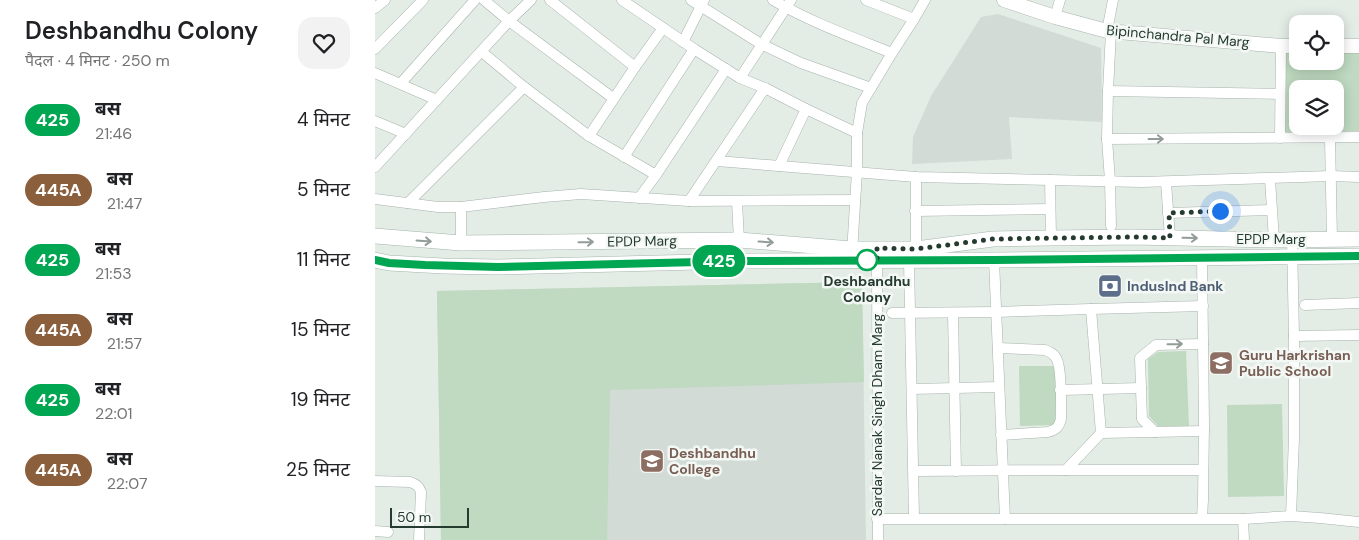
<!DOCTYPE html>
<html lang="hi">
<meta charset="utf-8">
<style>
:root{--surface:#fff;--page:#f2f2f2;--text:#202124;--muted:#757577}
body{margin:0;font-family:"DM Sans","Noto Sans Devanagari",sans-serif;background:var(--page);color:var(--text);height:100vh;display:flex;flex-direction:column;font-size:19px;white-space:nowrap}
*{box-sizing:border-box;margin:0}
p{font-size:16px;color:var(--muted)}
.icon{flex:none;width:28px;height:28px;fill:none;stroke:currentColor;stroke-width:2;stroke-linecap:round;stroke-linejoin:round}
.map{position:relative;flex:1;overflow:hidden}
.sheet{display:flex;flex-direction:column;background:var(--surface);width:375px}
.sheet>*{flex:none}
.badge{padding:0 10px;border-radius:16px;font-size:18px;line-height:32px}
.buttons{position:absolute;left:914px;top:15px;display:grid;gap:10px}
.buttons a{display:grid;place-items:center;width:55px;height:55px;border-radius:10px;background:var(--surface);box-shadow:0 2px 12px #0003;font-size:25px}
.scale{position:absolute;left:15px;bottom:12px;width:79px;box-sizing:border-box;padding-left:5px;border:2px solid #253b30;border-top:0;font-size:14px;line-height:18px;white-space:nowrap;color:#253b30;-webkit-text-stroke:4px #f4f8f5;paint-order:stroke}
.you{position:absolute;width:25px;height:25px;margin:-12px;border:4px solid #fff;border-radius:50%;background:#1a73e8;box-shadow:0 0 0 8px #1a73e833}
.map>.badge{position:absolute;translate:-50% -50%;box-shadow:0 0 0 2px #fff}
.round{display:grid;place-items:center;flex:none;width:52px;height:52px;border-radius:15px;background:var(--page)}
.summary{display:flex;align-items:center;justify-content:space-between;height:85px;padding:0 25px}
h1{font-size:24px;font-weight:600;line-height:38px}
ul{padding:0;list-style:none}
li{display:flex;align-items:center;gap:15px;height:70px;padding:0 25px}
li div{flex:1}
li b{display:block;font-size:19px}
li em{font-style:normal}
li .badge{min-width:55px;font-weight:700;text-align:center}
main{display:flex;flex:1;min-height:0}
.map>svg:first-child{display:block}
</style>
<main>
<section class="sheet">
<div class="summary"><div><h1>Deshbandhu Colony</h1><p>पैदल · 4 मिनट · 250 m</p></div><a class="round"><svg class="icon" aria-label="heart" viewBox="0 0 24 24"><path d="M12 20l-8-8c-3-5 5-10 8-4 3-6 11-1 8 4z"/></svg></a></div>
<ul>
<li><span class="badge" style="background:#00a651;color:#fff">425</span><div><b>बस</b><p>21:46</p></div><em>4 मिनट</em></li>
<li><span class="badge" style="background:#8b5e3c;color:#fff">445A</span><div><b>बस</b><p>21:47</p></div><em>5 मिनट</em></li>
<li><span class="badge" style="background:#00a651;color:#fff">425</span><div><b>बस</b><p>21:53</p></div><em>11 मिनट</em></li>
<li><span class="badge" style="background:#8b5e3c;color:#fff">445A</span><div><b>बस</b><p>21:57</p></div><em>15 मिनट</em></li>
<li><span class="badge" style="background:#00a651;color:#fff">425</span><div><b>बस</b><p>22:01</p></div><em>19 मिनट</em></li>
<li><span class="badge" style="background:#8b5e3c;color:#fff">445A</span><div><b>बस</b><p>22:07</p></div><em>25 मिनट</em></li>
</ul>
</section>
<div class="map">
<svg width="984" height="540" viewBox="0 0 984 540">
<rect width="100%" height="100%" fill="#e4ece6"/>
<g fill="#d2dbd5">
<path d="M623,14L726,48L727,122L634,117L637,159L537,164L538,137L556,96L606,17Z"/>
<path d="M487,282L491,540H66L62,291Z"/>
</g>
<g fill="#bfdac0" fill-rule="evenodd">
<path d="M911,52H922V61H960V52H984V131L909,133ZM922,89H960V126H922Z"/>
<path d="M487,282L489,382L235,390L232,540H66L62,291Z"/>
<path d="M811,351L814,427L783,426L774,416L773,359L783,352Z"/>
<path d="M644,366H682L680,425L645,426Z"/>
<path d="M907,404L909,496L853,497L852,405Z"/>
</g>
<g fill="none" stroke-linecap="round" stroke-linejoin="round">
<defs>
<g id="minor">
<path d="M109,0L134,21L238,98"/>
<path d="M175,0L260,67"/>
<path d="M247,0L319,49L365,78L390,88L431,109L482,133"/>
<path d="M316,0L386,44L426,63L496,88"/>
<path d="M398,0C435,22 477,37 517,53"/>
<path d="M491,0L539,19"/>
<path d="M0,8L10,0"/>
<path d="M680,17L685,0"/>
<path d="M732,31L738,0"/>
<path d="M308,42L329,0"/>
<path d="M0,49L48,0"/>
<path d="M107,52L149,87L214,136L281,175"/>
<path d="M0,73L62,100"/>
<path d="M365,78L416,0"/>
<path d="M26,83L100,0"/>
<path d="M733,91L905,94"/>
<path d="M0,121L31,134"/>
<path d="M214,136L260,67L288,28"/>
<path d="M905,138L906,46"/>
<path d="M955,138L957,239"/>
<path d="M732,139L984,137"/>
<path d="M249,157L319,49"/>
<path d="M342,161L541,177L767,182L956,176L984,177"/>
<path d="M404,166L431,109"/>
<path d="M0,167L134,21L156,0"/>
<path d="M895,179L899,240"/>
<path d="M675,180L676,238"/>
<path d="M791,182L795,238"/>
<path d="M264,198L281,175L351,69"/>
<path d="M0,199L63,207H86L169,197L206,194L314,201L480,200"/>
<path d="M314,201L390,88"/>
<path d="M362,202L364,240"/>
<path d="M33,203L149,87"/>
<path d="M540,211L675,209"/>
<path d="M793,213L896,210"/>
<path d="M736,226L735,181L732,139L733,91L736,31"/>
<path d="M86,243V207"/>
<path d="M541,249V177"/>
<path d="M477,253L482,171V133L487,103L517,53L539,19L550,0"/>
<path d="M502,254L503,540"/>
<path d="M534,260L539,518"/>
<path d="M619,260L630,519"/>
<path d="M930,305L984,303"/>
<path d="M716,309L828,306"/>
<path d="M517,313L621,312L716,309L726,433L691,470L539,471"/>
<path d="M578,313L581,471"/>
<path d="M919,336L984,335"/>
<path d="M623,348L670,350C675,352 680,354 682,360C687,370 686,406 686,419C684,427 681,430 673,432L626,435"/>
<path d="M537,389L624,387"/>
<path d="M685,390L766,388"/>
<path d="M780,432L767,419L765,358L781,345L828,344"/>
<path d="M726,433L829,431"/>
<path d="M691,470H828"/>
<path d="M0,481L35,482C41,484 44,486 46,492L44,540"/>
<path d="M916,516L919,438V336L917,240"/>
<path d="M827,518L828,500L829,424L827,257"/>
<path d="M502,519H868L916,516L945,518L984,522"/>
<path d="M868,519L869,540"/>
<path d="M0,531L13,532"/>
</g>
<g id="tertiary">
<path d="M629,0L680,17L732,31L906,46H922"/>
<path d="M960,46H984"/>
</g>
<g id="secondary">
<path d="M0,236L86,243L364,240L477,249H541L618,239L676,238L758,237L899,240L984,239"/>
<path d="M0,260L14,263L68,266L123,267L364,261L619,260L984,256"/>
</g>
</defs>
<use href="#minor" stroke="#a7b3ac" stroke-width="11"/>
<use href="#tertiary" stroke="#a7b3ac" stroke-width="15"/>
<use href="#secondary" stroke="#a3b6ab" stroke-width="16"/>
<use href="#minor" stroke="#fff" stroke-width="10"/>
<use href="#tertiary" stroke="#fff" stroke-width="14"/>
<use href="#secondary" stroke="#fff" stroke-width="15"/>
</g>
<defs><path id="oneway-shaft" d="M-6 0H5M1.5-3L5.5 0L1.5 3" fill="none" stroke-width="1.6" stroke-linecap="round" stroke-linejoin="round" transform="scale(1.25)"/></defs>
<g stroke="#929d98">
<use href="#oneway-shaft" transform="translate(781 139)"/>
<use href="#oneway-shaft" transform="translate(815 238) rotate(1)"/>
<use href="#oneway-shaft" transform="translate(49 241) rotate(4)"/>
<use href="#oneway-shaft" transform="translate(211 242) rotate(-1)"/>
<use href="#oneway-shaft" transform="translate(391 242) rotate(4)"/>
<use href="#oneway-shaft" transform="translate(800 344) rotate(-1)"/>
</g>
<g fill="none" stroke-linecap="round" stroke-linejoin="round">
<defs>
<path id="line" d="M0,260L14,263L50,265L123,267L364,261L619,260L984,256"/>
</defs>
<use href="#line" stroke="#fff" stroke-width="11"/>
<use href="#line" stroke="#00a651" stroke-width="8"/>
<path stroke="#253b30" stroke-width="5" stroke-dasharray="0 9" d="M492,260H489H502V248L541,249L618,239L758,237L795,238L794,213L845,211"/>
</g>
<defs>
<symbol id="bank-square" viewBox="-11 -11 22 22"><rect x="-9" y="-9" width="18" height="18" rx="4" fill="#5c6f8a" stroke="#f4f8f5"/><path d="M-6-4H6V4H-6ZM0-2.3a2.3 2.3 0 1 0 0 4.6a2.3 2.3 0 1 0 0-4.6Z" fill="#fff"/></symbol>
<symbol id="school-square" viewBox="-11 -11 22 22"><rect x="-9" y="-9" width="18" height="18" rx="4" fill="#8d6e63" stroke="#f4f8f5"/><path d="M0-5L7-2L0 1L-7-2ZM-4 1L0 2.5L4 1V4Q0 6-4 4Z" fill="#fff"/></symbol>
<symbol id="university-square" viewBox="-11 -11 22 22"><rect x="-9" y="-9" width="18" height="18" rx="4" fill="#8d6e63" stroke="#f4f8f5"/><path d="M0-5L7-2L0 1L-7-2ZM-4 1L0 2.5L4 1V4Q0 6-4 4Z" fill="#fff"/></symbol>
</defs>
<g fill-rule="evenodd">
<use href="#bank-square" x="721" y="272" width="28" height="28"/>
<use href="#school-square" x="832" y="349" width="28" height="28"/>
<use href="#university-square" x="263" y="447" width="28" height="28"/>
</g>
<circle fill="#fff" stroke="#00a651" stroke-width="2.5" cx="492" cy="260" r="10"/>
<g text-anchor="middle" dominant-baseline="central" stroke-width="5" stroke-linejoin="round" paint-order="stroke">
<g font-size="14" fill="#253b30" stroke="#f4f8f5">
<text transform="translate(803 36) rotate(5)">Bipinchandra Pal Marg</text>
<text x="896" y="239">EPDP Marg</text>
<text transform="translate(267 241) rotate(-1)">EPDP Marg</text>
<text transform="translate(502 415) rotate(-90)">Sardar Nanak Singh Dham Marg</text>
</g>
<g font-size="14" font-weight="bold" fill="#253b30" stroke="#f4f8f5">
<text x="492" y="281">Deshbandhu<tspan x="492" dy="16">Colony</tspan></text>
</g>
<g font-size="14" font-weight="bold" fill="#4e5e75" stroke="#f4f8f5" text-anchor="start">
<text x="752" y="286">IndusInd Bank</text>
</g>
<g font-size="14" font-weight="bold" fill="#785e54" stroke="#f4f8f5" text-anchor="start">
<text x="864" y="355">Guru Harkrishan<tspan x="864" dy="16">Public School</tspan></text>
<text x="294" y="453">Deshbandhu<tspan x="294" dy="16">College</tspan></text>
</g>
</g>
</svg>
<div class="buttons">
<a><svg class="icon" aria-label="locate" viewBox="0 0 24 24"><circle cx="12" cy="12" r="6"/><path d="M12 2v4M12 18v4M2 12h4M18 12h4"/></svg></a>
<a><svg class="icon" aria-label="layers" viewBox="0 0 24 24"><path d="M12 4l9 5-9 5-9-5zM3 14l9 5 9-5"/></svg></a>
</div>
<div class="scale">50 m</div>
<div class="you" style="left:845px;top:211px"></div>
<b class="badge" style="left:344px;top:261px;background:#00a651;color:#fff">425</b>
</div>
</main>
